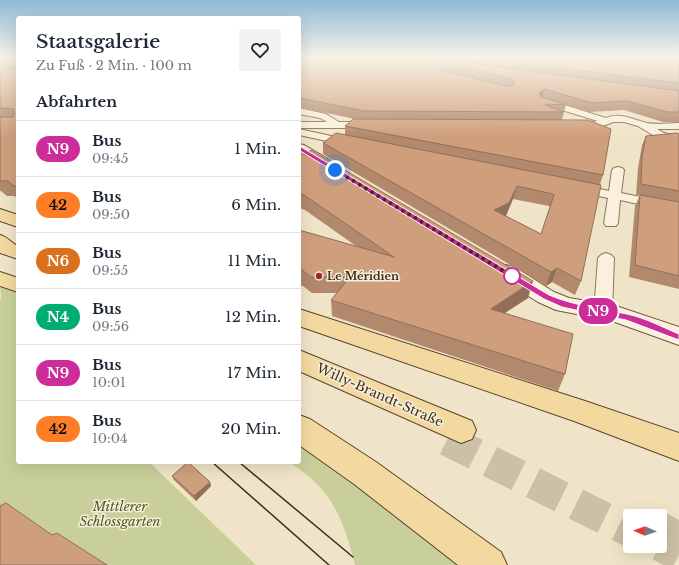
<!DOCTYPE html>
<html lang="de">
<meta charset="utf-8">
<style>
:root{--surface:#fff;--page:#f2f2f3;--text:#1f2937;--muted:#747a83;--line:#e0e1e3}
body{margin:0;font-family:"Libre Baskerville",serif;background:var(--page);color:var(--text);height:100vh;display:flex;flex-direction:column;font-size:15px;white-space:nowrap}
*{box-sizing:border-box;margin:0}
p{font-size:13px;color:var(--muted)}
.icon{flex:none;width:22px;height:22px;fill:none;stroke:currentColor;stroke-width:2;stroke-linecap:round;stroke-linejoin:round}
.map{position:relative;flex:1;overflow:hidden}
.drawer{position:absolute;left:16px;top:16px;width:285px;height:448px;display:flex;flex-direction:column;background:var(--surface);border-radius:4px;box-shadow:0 4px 16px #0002}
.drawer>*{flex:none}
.badge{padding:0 8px;border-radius:13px;font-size:14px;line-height:26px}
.needle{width:26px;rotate:272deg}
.fabs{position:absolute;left:623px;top:509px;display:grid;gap:8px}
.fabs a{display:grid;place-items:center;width:44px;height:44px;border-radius:4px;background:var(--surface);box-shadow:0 4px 16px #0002;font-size:20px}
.you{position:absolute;width:20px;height:20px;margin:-10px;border:3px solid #fff;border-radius:50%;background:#1a73e8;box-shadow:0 0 0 6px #1a73e833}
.map>.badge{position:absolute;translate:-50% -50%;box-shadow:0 0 0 2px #fff}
h2{padding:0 20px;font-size:15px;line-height:36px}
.round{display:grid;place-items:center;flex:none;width:42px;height:42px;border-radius:4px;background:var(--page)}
.summary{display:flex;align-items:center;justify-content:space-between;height:68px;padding:0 20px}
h1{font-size:19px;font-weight:600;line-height:30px}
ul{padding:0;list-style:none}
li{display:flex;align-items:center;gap:12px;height:56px;padding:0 20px;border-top:1px solid var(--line)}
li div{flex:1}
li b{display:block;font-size:15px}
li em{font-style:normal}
li .badge{min-width:44px;font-weight:700;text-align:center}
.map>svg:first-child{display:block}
</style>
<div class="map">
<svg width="679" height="565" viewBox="0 0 679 565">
<rect width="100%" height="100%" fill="#f0e4c8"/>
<g fill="#c9cf9b">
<path d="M0,283L18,292V462H149L256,565H49L0,526V300L1,297Z"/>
<path d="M299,444L413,525L464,565H355C343,518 332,488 288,462H299Z"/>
</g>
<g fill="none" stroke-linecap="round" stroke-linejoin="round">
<g stroke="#ccc0a6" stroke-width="32" stroke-dasharray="32 16" stroke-linecap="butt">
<path d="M447,440L630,531"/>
<path d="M660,528L679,538"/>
<path d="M660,545L679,555"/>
</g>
<defs>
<g id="street">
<path d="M545,99L606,118C621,112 633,120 647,123C656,125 669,123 679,123V129H657L664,133L679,137V143L656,137L638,126L624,122H613L598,128H576L574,126L576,124L598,121L542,104L541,102Z"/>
<path d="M299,108L326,114L339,122H367L372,125L367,128H299V122H327L320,118L299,114Z"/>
<path d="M299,129L354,141L355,143L350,146L299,135Z"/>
<path d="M618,167L622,168L624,170L621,193L679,205V213L620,200L618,223L616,226H606L604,223L608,198L575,191L573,188L575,185L579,184L609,191L612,170L614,168Z"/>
<path d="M606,253L611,255L614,258L612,312L609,316L603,318L597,316L594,312L598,258L601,255Z"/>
</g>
<g id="secondary">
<path d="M299,144L304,145L338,165L340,168L338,171C324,175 310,161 299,154Z"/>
<path d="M506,265L514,267L554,292L569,298L616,306L679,327V345L612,321L556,310L538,302L498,277L495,272L498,267Z"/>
</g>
<g id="primary">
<path d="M0,209L18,215V227L0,221Z"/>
<path d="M0,235C8,237 11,243 18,246V259L0,253Z"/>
<path d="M0,272L18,278V292L0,286Z"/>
<path d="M299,309L585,401L679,433V461L574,421L299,326Z"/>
<path d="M299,350L472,421L476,430L472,439L461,443L299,371Z"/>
<path d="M299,415L310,419L376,462L501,552L507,565H458L354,484L299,445Z"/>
</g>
</defs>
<use href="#street" stroke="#8d765c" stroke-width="2"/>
<use href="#secondary" stroke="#6f573f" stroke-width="2"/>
<use href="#primary" stroke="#5b4430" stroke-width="2"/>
<use href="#street" fill="#faf1dc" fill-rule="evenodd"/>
<use href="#secondary" fill="#faf1dc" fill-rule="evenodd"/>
<use href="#primary" fill="#f3d9a0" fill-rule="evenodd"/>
<g stroke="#3d2e20" stroke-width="1.5">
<path d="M212,462L329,565"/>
<path d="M239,462L353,557"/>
</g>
</g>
<g fill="#b2896c" fill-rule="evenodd">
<path d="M0,58H18V198L14,196H7L1,191H0Z"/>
<path d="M299,58H679V122H663L624,110L589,112L566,105L562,119L603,175L600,184L581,281L575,295L552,282L546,286L323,154V143L345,135V126L355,119L299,107ZM439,69H440L493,83ZM513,199L549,206L550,207L541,234L505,216Z"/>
<path d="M679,134V289L629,277L635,206L640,195H636L638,168L642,145L646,136Z"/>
<path d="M299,152L528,298L505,313L565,374L558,391L332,316L331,300L337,293H312L303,286H299V230L356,246L305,210L299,208Z"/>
<path d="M172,476L210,482L211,486L196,501L174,480Z"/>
</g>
<g fill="#916f58">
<path d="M545,89L542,98L537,102L539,93Z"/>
<path d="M517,186L513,199L506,216L491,223L494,210Z"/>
<path d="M557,268L552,282L546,286L551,272Z"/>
<path d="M533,281L528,298L486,325L491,309Z"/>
<path d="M210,482L211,486L196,501L194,496Z"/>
</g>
<g fill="#cf9f7d" stroke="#916f58" fill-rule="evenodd">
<path d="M0,58H18V185L14,186L8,181H0V117H13L14,116V109L0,108V66L14,69L15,67L14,62L0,59Z"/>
<path d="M299,58H433L679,91V112H667L627,101L592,103L545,89L539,93L541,97L566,104L545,105L564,112L364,111L299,98ZM434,61H441L512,79L514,83L512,86H505L434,68Z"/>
<path d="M483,58H630L679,62V83Z"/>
<path d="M353,119L588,120L611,129L603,175L345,126Z"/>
<path d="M336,133L601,185L581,281L557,268L551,272L323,143ZM517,186L553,194L554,195L541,234L494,210L509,203Z"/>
<path d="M677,133L679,134V191L641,184L642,157L646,136Z"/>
<path d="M311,150L533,281L491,309L573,334L565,374L331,300L350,277H311L302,270H299V230L394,257L304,195L299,194V152L305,155Z"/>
<path d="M640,195L679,202V276L635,265Z"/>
<path d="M188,462L210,482L194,496L172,476Z"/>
<path d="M6,503L52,535L57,533L107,565H0V506Z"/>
</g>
<linearGradient id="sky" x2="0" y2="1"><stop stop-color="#8fbad6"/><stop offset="0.42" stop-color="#f8f3e6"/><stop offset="1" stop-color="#f8f3e6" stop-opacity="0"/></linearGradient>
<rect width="679" height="137" fill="url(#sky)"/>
<path fill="#cd2d98" stroke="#fff" d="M297,147H301L549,295C575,306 600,308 627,314C646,318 664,328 679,334V340L626,320L580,311L562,307L544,299L297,149Z"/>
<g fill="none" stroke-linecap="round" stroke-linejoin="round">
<path stroke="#3d2e20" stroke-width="4" stroke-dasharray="0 7.2" d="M335,170L512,276"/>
</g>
<circle fill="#9e2a2b" stroke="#f7eed8" stroke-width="1.5" cx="319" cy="276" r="4"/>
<circle fill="#fff" stroke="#cd2d98" stroke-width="2" cx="512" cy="276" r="8"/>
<g text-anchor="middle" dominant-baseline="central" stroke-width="3" stroke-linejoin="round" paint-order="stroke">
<g font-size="11" font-weight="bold" fill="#3d2e20" stroke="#f7eed8" text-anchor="start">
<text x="327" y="276">Le Méridien</text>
</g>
<g font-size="13" fill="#3d2e20" stroke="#f7eed8">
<text transform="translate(380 395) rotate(24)">Willy-Brandt-Straße</text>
</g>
<g font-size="13" font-style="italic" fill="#4d5a26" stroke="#f7eed8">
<text x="120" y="506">Mittlerer<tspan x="120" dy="15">Schlossgarten</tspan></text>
</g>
</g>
</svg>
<div class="fabs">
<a><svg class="needle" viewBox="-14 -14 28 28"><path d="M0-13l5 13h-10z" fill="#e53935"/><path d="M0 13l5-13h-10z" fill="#747a83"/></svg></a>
</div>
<div class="you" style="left:335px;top:170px"></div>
<b class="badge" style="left:598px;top:311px;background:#cd2d98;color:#fff">N9</b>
<section class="drawer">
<div class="summary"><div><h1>Staatsgalerie</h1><p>Zu Fuß · 2 Min. · 100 m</p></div><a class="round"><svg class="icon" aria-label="heart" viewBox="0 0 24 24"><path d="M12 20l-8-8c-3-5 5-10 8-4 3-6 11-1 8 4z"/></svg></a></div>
<h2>Abfahrten</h2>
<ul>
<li><span class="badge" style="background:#cd2d98;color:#fff">N9</span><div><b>Bus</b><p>09:45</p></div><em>1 Min.</em></li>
<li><span class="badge" style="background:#ff7d24;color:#111">42</span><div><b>Bus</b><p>09:50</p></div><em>6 Min.</em></li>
<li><span class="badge" style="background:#db711d;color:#fff">N6</span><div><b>Bus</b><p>09:55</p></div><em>11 Min.</em></li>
<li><span class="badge" style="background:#00ad70;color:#fff">N4</span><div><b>Bus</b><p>09:56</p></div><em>12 Min.</em></li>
<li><span class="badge" style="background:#cd2d98;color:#fff">N9</span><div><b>Bus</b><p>10:01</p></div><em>17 Min.</em></li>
<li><span class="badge" style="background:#ff7d24;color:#111">42</span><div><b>Bus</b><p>10:04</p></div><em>20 Min.</em></li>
</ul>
</section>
</div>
